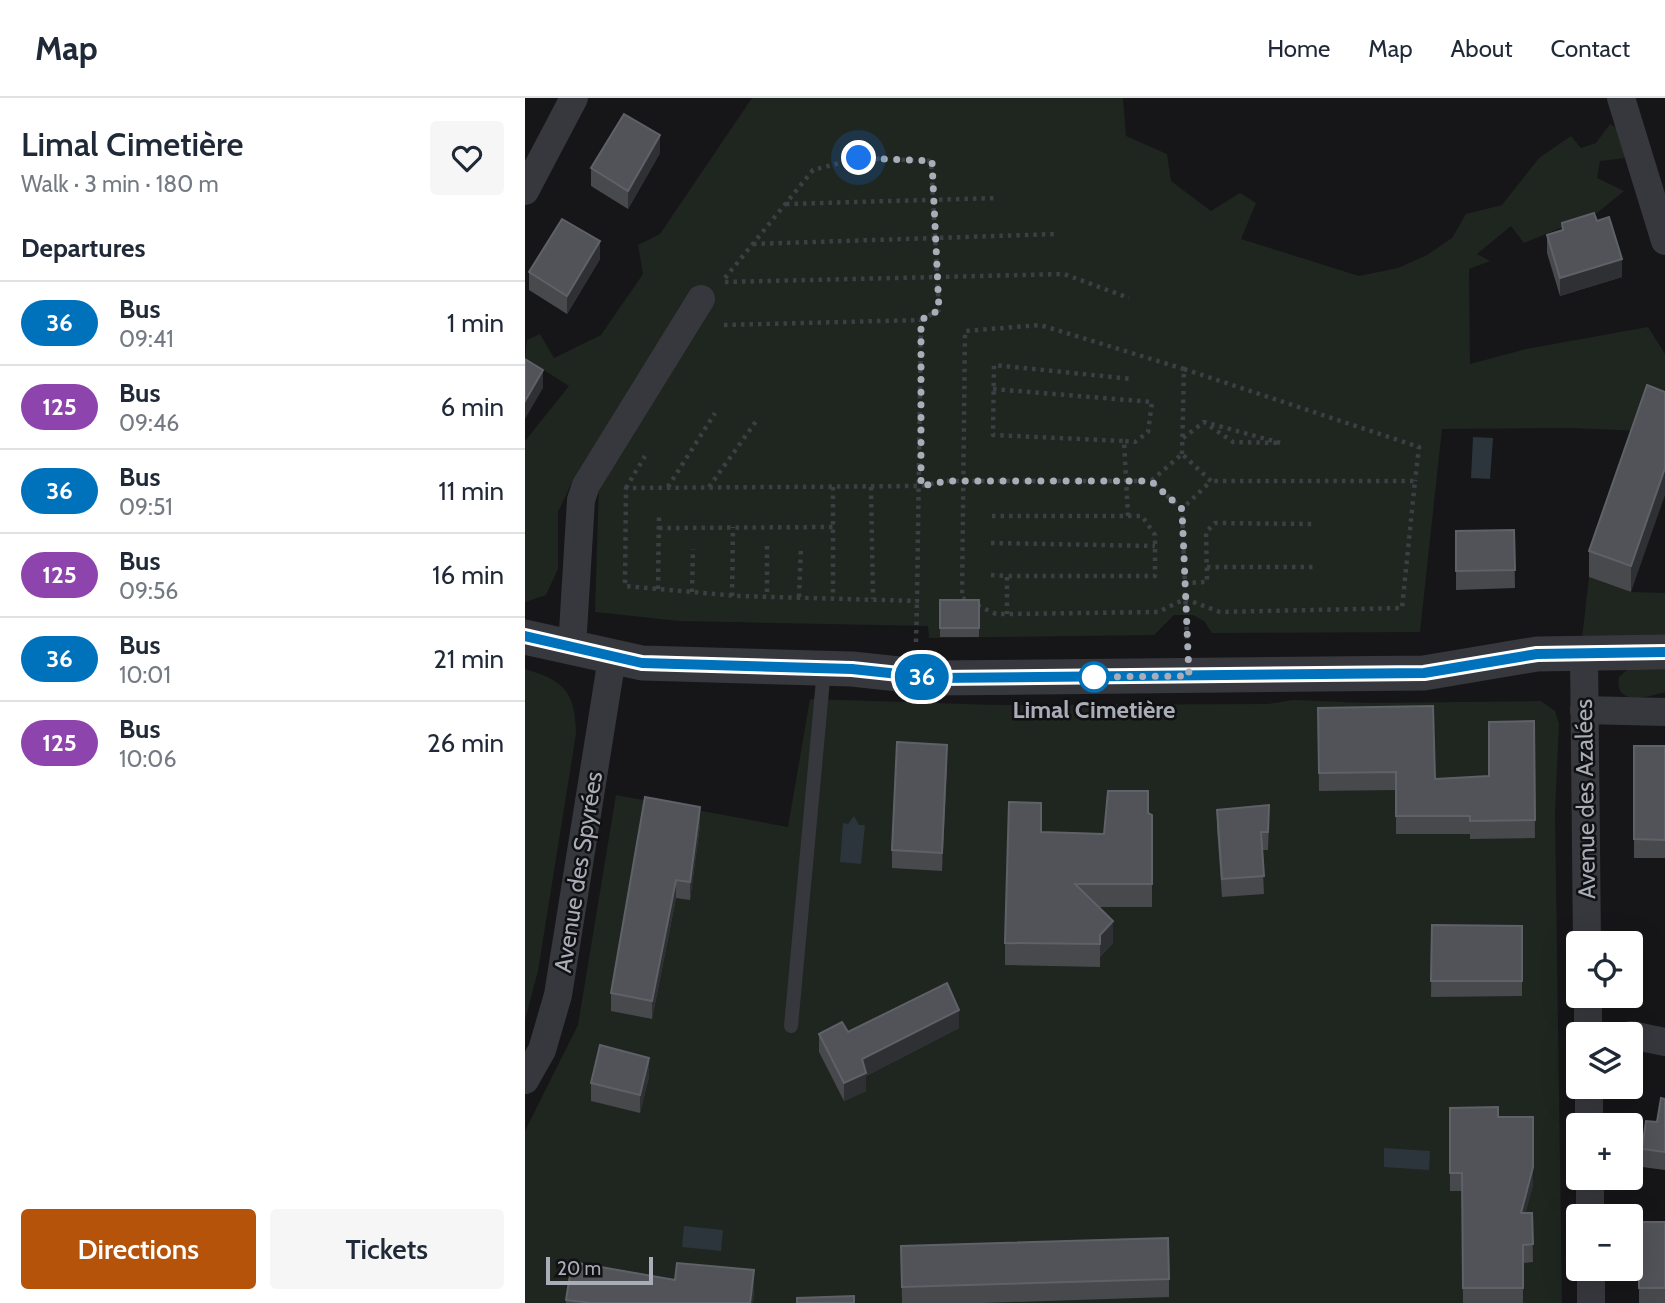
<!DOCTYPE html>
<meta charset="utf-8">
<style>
:root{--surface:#fff;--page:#f6f6f7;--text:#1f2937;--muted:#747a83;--line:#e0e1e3;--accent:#b45309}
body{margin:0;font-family:Cabin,sans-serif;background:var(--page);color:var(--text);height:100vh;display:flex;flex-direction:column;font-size:26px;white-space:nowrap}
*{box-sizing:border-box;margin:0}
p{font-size:23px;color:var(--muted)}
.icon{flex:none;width:38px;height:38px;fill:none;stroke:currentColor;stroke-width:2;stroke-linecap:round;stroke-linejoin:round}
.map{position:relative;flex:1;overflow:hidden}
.details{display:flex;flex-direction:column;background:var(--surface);width:525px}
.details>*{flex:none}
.badge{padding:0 14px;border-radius:23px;font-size:24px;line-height:46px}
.buttons{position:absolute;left:1041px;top:833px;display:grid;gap:14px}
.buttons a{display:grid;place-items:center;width:77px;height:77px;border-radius:7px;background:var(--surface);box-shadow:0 7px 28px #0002;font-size:35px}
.scale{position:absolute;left:21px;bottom:18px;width:107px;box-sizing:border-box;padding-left:7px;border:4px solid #a8adb8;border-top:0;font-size:19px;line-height:24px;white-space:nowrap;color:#a8adb8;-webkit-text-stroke:5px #111113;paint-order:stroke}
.you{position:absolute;width:35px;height:35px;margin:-18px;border:5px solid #fff;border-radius:50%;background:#1a73e8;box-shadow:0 0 0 10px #1a73e833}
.map>.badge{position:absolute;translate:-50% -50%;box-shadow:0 0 0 4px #fff}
h2{padding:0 21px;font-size:26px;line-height:63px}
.round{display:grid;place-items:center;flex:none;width:74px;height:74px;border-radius:7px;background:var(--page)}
.summary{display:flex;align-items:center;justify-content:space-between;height:119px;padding:0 21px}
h1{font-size:33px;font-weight:600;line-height:52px}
.button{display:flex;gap:14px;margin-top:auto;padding:14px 21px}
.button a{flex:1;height:80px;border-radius:7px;background:var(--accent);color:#fff;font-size:28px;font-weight:600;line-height:80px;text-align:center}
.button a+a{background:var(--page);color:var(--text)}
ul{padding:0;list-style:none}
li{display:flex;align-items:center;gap:21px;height:84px;padding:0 21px;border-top:2px solid var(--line)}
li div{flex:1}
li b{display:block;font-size:26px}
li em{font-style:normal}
li .badge{min-width:77px;font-weight:700;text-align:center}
header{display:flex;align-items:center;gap:42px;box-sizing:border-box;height:98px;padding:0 35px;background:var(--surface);border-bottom:2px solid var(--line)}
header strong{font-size:33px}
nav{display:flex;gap:38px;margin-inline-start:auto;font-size:24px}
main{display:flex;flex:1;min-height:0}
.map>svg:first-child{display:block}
</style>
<header>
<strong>Map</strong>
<nav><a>Home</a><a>Map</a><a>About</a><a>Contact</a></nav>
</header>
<main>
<section class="details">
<div class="summary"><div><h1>Limal Cimetière</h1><p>Walk · 3 min · 180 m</p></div><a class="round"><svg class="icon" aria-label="heart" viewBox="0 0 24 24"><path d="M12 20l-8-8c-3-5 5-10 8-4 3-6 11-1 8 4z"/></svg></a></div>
<h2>Departures</h2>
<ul>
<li><span class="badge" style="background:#0072bc;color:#fff">36</span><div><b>Bus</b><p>09:41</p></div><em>1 min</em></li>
<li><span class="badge" style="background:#8e44ad;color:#fff">125</span><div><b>Bus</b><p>09:46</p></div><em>6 min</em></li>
<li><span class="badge" style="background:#0072bc;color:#fff">36</span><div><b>Bus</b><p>09:51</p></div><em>11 min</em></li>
<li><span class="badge" style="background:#8e44ad;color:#fff">125</span><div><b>Bus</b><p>09:56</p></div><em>16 min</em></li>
<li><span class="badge" style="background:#0072bc;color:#fff">36</span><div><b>Bus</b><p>10:01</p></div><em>21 min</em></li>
<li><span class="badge" style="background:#8e44ad;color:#fff">125</span><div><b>Bus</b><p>10:06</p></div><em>26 min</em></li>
</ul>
<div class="button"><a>Directions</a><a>Tickets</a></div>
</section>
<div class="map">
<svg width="1140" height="1205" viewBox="0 0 1140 1205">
<rect width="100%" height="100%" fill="#161618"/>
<g fill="#1e261f">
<path d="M227,0H598L601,38L642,56L646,83L686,113L715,95L731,105L716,141L834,178L873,170L902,157L927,140L941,116L977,107L1014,60L1046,38L1056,50L1071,45L1085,26L1100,35L1101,60L1075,63L1072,80L1099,93L1072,115L999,145L986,128L952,156L965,163L944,171L945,266L1001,251L1123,229L1140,256V334L1046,330L917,331L895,534L687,535L679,523L668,517H649L629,537L404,540L403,528L154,523L70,514L74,383L145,227L50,378L33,414V471L21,497L0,504V343L44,288L0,260L2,242L15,236L29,260L76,237L118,176L113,147L135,136Z"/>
<path d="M1064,479L1106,494L1140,495V538L1057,540Z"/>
<path d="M0,571C40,583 50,594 51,636L13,873L0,922Z"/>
<path d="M1102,572H1140V594C1123,599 1089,609 1094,579Z"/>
<path d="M285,601L472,607L743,606L768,602L843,605L1016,603L1030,613L1034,626L1030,714L1037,1205H0V1033L53,927L91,697L263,729Z"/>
</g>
<g fill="#2c353c">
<path d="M948,339L968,340L965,381L946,380Z"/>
<path d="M329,718L334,727H340L336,766L315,764L318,725L323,726Z"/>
<path d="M859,1050L905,1053L904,1072L859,1069Z"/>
<path d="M159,1128L198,1132L196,1153L157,1149Z"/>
</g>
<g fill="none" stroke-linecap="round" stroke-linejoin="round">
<g stroke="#3d3f44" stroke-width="4.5" stroke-dasharray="3.5 5" stroke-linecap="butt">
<path d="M261,106L473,100"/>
<path d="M228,146L531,136"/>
<path d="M200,180L288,72L334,60L406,63L414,212L396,222"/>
<path d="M200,184L539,176L604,200"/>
<path d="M199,227L396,222L392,503L213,498L100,488L101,390L396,388L420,383H626"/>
<path d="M659,271L515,227L440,233L437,500L471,516H482L633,514L660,501L695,514L877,510L890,383H686"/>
<path d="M468,291L627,304L623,334L610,344L599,343"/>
<path d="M658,340L679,324L708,344L756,345L679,324"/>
<path d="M657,356L659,271L894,349L890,383"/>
<path d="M143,389L190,315"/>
<path d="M184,389L232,322"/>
<path d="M308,389V500"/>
<path d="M346,389L348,501"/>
<path d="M101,390L120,358"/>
<path d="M657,411L626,383L657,356L686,383L657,411L662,542"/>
<path d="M467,418H617L630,437V478H482"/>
<path d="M603,418L599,343L468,337L469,267L607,281"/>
<path d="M134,430L308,429"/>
<path d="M466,445L630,448"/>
<path d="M242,448V499"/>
<path d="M682,469H788"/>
<path d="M466,477L482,478V516"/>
<path d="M659,485L682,484L681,434L690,425L787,426"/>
<path d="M133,491L134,415"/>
<path d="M167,494L168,451"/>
<path d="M207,498L208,429"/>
<path d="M274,499L276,448"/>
<path d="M391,544L392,503"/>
</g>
<path stroke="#37383d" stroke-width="14" d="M266,928L299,571"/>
<g stroke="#37383d" stroke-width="28">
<path d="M1096,0L1140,143"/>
<path d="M0,93L49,0"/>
<path d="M47,550L56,402L61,387L176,201"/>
<path d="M1059,557L1062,845"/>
<path d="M1059,612L1140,614"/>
<path d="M1063,898V936"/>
<path d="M1106,937L1140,944"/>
<path d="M0,982L17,952L33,897L87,560"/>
<path d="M1064,989V1027"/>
<path d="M1065,1080V1118"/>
<path d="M1066,1171V1205"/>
</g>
<path stroke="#37383d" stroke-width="35" d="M0,539L117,565L327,571L411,580L899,575L1012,556L1140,554"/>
</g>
<g fill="#47494d">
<path d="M135,55L103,111L66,88V70Z"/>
<path d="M1037,125L1097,179L1035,198L1022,155V137L1037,133Z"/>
<path d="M75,161L42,216L4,192V174Z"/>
<path d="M1122,287L1106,494L1064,479V453Z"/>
<path d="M989,432L990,490L931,492V433Z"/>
<rect x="415" y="502" width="39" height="37"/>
<path d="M793,610L910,681L964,678L1009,623L1010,740L945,741V736H871V692L794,693Z"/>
<rect x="1109" y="648" width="31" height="112"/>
<path d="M422,665L417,773L367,770V752Z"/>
<path d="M692,712L744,725L743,752H737L739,796L697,799L692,730Z"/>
<path d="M623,715L627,717V809H574L588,845L575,859V869L480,867V845L516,734L579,736Z"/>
<path d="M175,727L165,802L151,800L127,921L86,913V895Z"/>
<path d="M907,827L997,828V898L906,899Z"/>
<path d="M434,930L341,978V993L319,1003L294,954V936Z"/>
<path d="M124,978L115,1015L66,1003V985Z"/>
<path d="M1140,1001V1072L1117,1069V1051L1132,1024Z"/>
<path d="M925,1010L973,1019L1008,1087L1000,1115H1007L1008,1164L998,1165V1205H938L937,1093H925Z"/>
<rect x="1114" y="1124" width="26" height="81"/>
<path d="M376,1148L644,1181V1199L458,1205H377Z"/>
<path d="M229,1190L228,1205H41V1202Z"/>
</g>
<g fill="#2f3033">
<path d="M135,37V55L103,111V93Z"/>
<path d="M75,143V161L42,216V198Z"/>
<path d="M1097,161V179L1035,198V180Z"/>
<path d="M18,272V290L0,321V303Z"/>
<path d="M1140,370V397L1106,494V468Z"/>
<path d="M422,647V665L417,773V755Z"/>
<path d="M175,709V727L165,802V784Z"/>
<path d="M151,782V800L127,921V903Z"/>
<path d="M588,823V845L575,859V837Z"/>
<path d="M434,912V930L341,978V993L319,1003V985L337,961Z"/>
<path d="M124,960V978L115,1015V997Z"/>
<path d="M1008,1069V1087L996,1133V1115Z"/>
<path d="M229,1172V1190L228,1205H225Z"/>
</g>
<g fill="#525359" stroke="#5f6168" stroke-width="2">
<path d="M99,16L135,37L103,93L66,70Z"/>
<path d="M1069,115L1072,123L1084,119L1097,161L1035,180L1022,137L1038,132L1037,125Z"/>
<path d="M37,121L75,143L42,198L4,174Z"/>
<path d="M0,261L18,272L0,303Z"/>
<path d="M1122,287L1140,294V370L1106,468L1064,453Z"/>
<path d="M989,432L990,472L931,473V433Z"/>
<rect x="415" y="502" width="39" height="28"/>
<path d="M908,608L910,681L964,678V624L1009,623L1010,722L945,723V718H871V674L794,675L793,610Z"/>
<path d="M372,644L422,647L417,755L367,752Z"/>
<path d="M1109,648H1140V742L1109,741Z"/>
<path d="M583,693H623V715L627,717V786H550L588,823L575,837V846L480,845L484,704L516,705V734L579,736Z"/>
<path d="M120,699L175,709L165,784L151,782L127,903L86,895Z"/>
<path d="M744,707L743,734H736L739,778L697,781L692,712Z"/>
<path d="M907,827L997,828V883H906Z"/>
<path d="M422,885L434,912L337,961L341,975L319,985L294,936L317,924L323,934Z"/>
<path d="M75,947L124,960L115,997L66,985Z"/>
<path d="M1136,1000L1140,1001V1054L1117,1051L1121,1023L1132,1024Z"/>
<path d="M973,1009V1019H1008V1069L996,1115H1007L1008,1146L998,1147V1190H938L937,1075H925V1010Z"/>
<rect x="1114" y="1124" width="26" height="66"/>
<path d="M643,1140L644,1181L377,1189L376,1148Z"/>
<path d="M47,1164L150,1182L152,1165L229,1172L225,1205H67L41,1202Z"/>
<path d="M329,1198V1205H272V1200Z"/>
</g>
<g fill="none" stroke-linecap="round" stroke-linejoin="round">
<defs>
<path id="line" d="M0,538L117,565L327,571L411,580L899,575L1012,556L1140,554"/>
</defs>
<use href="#line" stroke="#fff" stroke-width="16"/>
<use href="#line" stroke="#0072bc" stroke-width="10"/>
<path stroke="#a8adb8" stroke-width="7" stroke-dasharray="0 12.6" d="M334,60L407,63L414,212L396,222V388L421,383H626L657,411L664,578L569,579"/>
</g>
<circle fill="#fff" stroke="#0072bc" stroke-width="3.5" cx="569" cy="579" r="14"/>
<g text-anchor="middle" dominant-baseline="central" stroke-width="5" stroke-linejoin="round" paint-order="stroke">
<g font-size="24" font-weight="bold" fill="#a8adb8" stroke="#111113">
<text x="569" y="611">Limal Cimetière</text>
</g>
<g font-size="24" fill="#a8adb8" stroke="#111113">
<text transform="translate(1060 701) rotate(-91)">Avenue des Azalées</text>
<text transform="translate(53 774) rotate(-81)">Avenue des Spyrées</text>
</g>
</g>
</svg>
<div class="buttons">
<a><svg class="icon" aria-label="locate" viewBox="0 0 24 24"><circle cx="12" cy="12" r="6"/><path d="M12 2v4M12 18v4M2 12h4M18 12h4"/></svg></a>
<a><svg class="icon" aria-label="layers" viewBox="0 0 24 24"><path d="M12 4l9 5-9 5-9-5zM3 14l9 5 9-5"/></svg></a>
<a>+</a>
<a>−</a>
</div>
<div class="scale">20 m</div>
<div class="you" style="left:334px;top:60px"></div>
<b class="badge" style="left:397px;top:579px;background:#0072bc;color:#fff">36</b>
</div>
</main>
